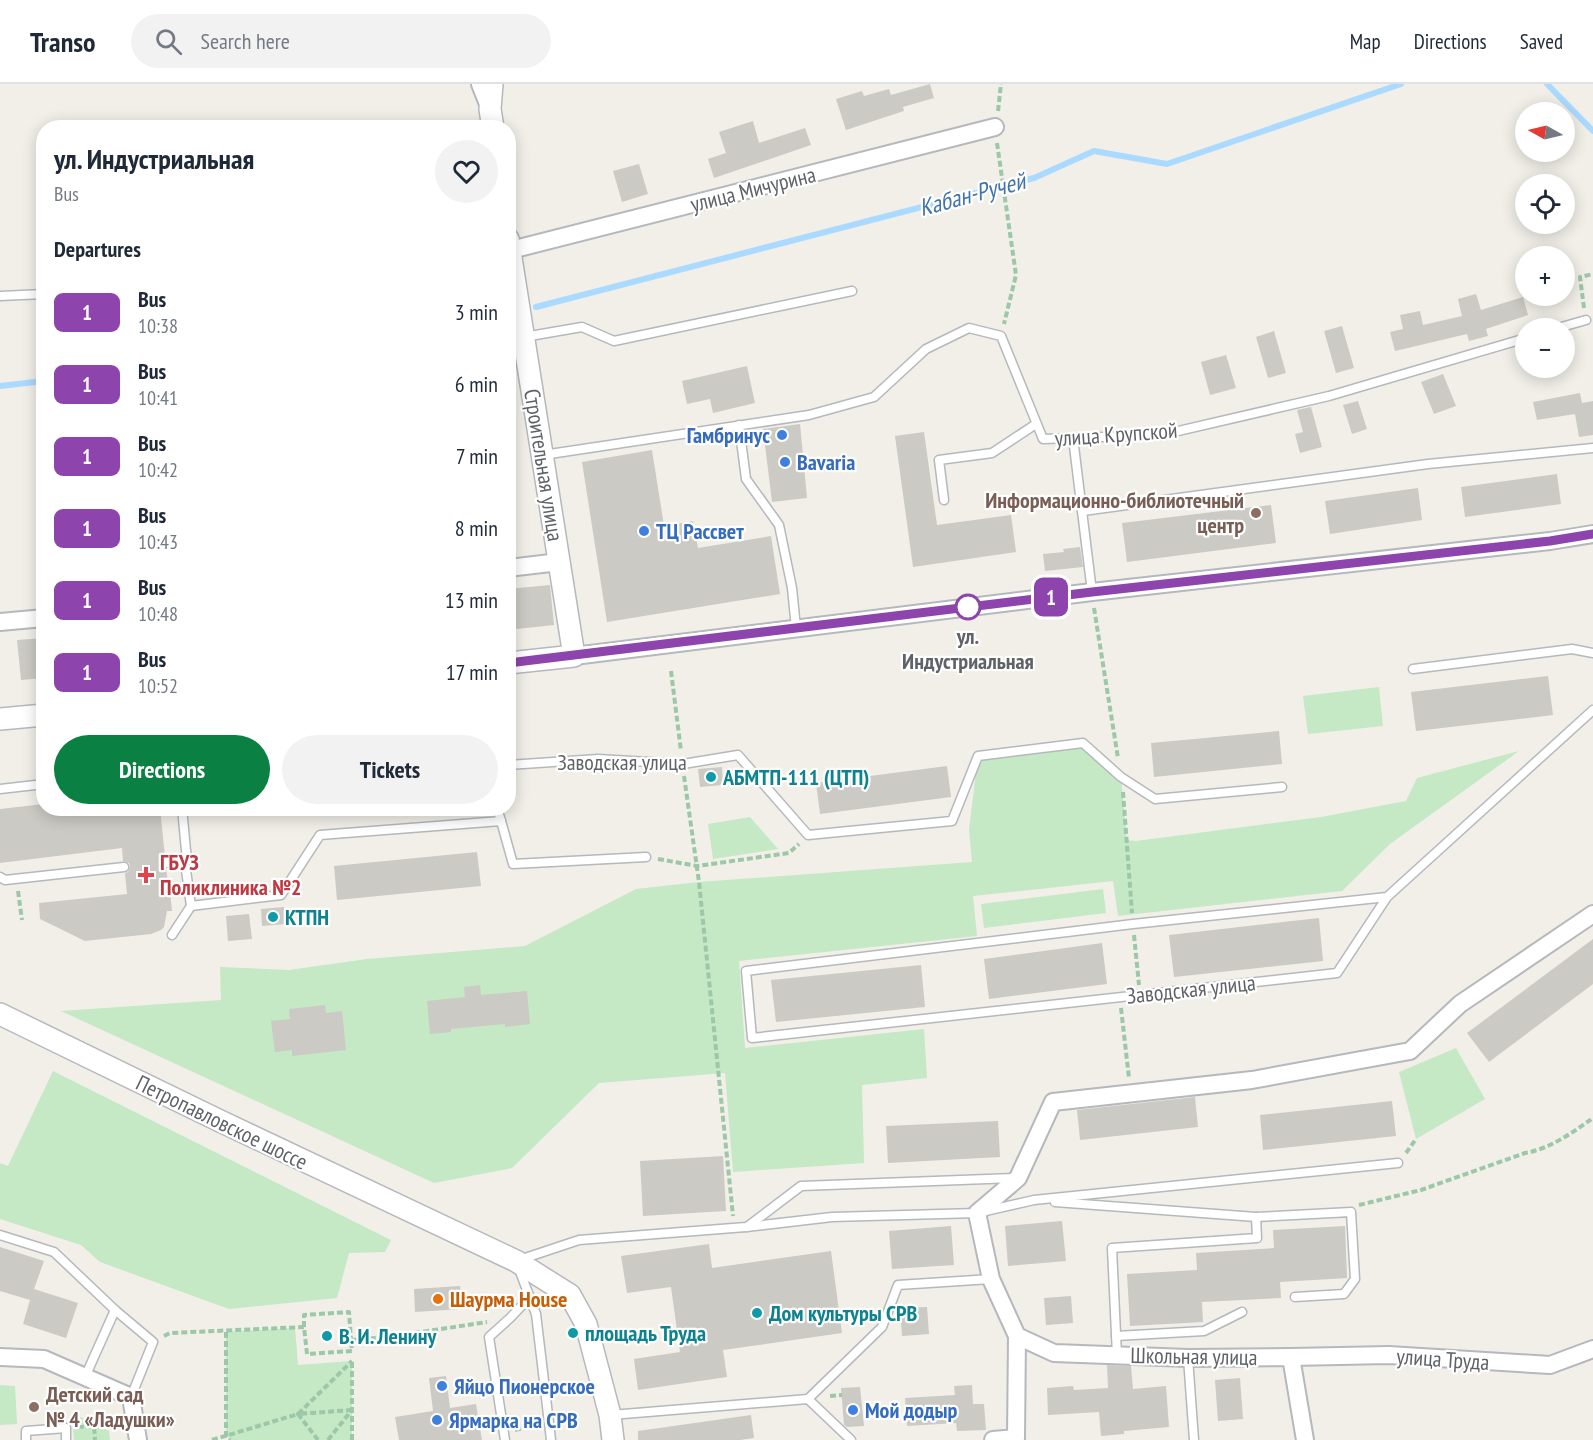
<!DOCTYPE html>
<meta charset="utf-8">
<style>
:root{--surface:#fff;--page:#f2f2f3;--text:#1f2937;--muted:#747a83;--line:#e0e1e3;--accent:#0b8043}
body{margin:0;font-family:"PT Sans Narrow",sans-serif;background:var(--page);color:var(--text);height:100vh;display:flex;flex-direction:column;font-size:22px;white-space:nowrap}
*{box-sizing:border-box;margin:0}
p{font-size:20px;color:var(--muted)}
.icon{flex:none;width:33px;height:33px;fill:none;stroke:currentColor;stroke-width:2;stroke-linecap:round;stroke-linejoin:round}
.map{position:relative;flex:1;overflow:hidden}
.side{position:absolute;left:36px;top:36px;width:480px;height:696px;display:flex;flex-direction:column;background:var(--surface);border-radius:24px;box-shadow:0 3px 15px #0003}
.side>*{flex:none}
.badge{padding:0 12px;border-radius:9px;font-size:21px;line-height:39px}
.needle{width:39px;rotate:278deg}
.controls{position:absolute;left:1515px;top:18px;display:grid;gap:12px}
.controls a{display:grid;place-items:center;width:60px;height:60px;border-radius:50%;background:var(--surface);box-shadow:0 3px 15px #0003;font-size:30px}
.map>.badge{position:absolute;translate:-50% -50%;box-shadow:0 0 0 3px #fff}
h2{padding:0 18px;font-size:22px;line-height:54px}
.round{display:grid;place-items:center;flex:none;width:63px;height:63px;border-radius:32px;background:var(--page)}
.overview{display:flex;align-items:center;justify-content:space-between;height:102px;padding:0 18px}
h1{font-size:28px;font-weight:600;line-height:45px}
.primary-button{display:flex;gap:12px;margin-top:auto;padding:12px 18px}
.primary-button a{flex:1;height:69px;border-radius:36px;background:var(--accent);color:#fff;font-size:24px;font-weight:600;line-height:69px;text-align:center}
.primary-button a+a{background:var(--page);color:var(--text)}
ul{padding:0;list-style:none}
li{display:flex;align-items:center;gap:18px;height:72px;padding:0 18px}
li div{flex:1}
li b{display:block;font-size:22px}
li em{font-style:normal}
li .badge{min-width:66px;font-weight:700;text-align:center}
header{display:flex;align-items:center;gap:36px;box-sizing:border-box;height:84px;padding:0 30px;background:var(--surface);border-bottom:2px solid var(--line)}
header strong{font-size:28px}
nav{display:flex;gap:33px;margin-inline-start:auto;font-size:21px}
.search{width:420px;height:54px;background:var(--page);display:flex;align-items:center;gap:15px;box-sizing:border-box;padding:0 21px;border-radius:33px;color:var(--muted);font-size:22px}
.map>svg:first-child{display:block}
</style>
<header>
<strong>Transo</strong>
<div class="search"><svg class="icon" aria-label="search" viewBox="0 0 24 24"><circle cx="10" cy="10" r="6"/><path d="M15 15l6 6"/></svg>Search here</div>
<nav><a>Map</a><a>Directions</a><a>Saved</a></nav>
</header>
<div class="map">
<svg width="1593" height="1356" viewBox="0 0 1593 1356">
<rect width="100%" height="100%" fill="#f1efe8"/>
<g fill="#c5e8c5">
<path d="M1379,603L1383,642L1308,650L1303,612Z"/>
<path d="M1083,659L1121,693L1127,756L1136,757L1321,733L1406,717L1417,694L1519,667L1390,760L1342,807L1118,832L1113,797L973,812L977,852L739,877L745,964L924,945L927,994L862,1001L864,1079L733,1088L725,989L599,999L512,1084L434,1099L61,927L221,916L220,883L289,886L367,875L525,862L636,805L699,798L972,778L969,746L978,672Z"/>
<path d="M750,733L778,765L713,775L708,740Z"/>
<path d="M1103,805L1106,829L984,844L981,820Z"/>
<path d="M1456,964L1485,1015L1416,1055L1399,988Z"/>
<path d="M53,987L391,1156L385,1168L349,1169L337,1214L229,1225L100,1178L81,1161L0,1135V1079L8,1082Z"/>
<path d="M295,1244L298,1281L352,1277V1356H230L226,1351V1248Z"/>
<path d="M0,1301L15,1302L17,1340L0,1341Z"/>
<path d="M72,1329L109,1347L110,1356H74Z"/>
</g>
<g fill="none" stroke-linecap="round" stroke-linejoin="round">
<g stroke="#aadaff" stroke-width="6">
<path d="M1547,0L1593,47"/>
<path d="M536,223L1034,94L1094,67L1167,80L1401,0"/>
<path d="M0,302L44,297"/>
</g>
</g>
<g fill="#cccac5">
<path d="M930,0L934,14L903,23L904,27L846,46L836,15L862,7L864,12L889,5L891,11Z"/>
<path d="M753,37L759,59L805,44L811,61L714,94L708,75L726,69L719,48Z"/>
<path d="M639,80L648,110L622,118L613,87Z"/>
<path d="M1476,210L1481,226L1523,213L1528,231L1486,245L1488,252L1469,257L1467,250L1395,267L1390,248L1403,245L1400,231L1420,227L1423,241L1462,232L1458,215Z"/>
<path d="M1342,242L1354,284L1336,289L1324,247Z"/>
<path d="M1274,247L1286,289L1268,294L1256,253Z"/>
<path d="M1226,271L1236,304L1210,311L1201,278Z"/>
<path d="M747,282L755,319L713,329L710,315L687,320L682,297Z"/>
<path d="M1443,290L1456,322L1434,330L1421,298Z"/>
<path d="M1580,309L1582,319L1593,317V351L1579,353L1575,330L1537,336L1533,318Z"/>
<path d="M1358,317L1367,345L1352,350L1343,321Z"/>
<path d="M1311,323L1322,363L1300,369L1295,350L1303,348L1297,326Z"/>
<path d="M800,340L807,414L772,418L763,345Z"/>
<path d="M924,348L937,441L1011,431L1016,468L913,483L895,352Z"/>
<path d="M652,366L664,442L693,437L698,464L771,452L780,510L607,538L582,378Z"/>
<path d="M1557,390L1561,420L1465,433L1461,403Z"/>
<path d="M1418,404L1422,436L1330,450L1325,417Z"/>
<path d="M1271,421L1276,459L1127,478L1122,439Z"/>
<path d="M1080,463L1083,483L1045,487L1043,470L1064,468L1063,465Z"/>
<path d="M550,501L554,541L508,546V505Z"/>
<path d="M44,554V594L21,596L17,556Z"/>
<path d="M1548,592L1553,631L1416,647L1411,608Z"/>
<path d="M1279,647L1282,680L1154,693L1151,659Z"/>
<path d="M947,682L951,713L820,730L816,699Z"/>
<path d="M722,683L723,701L700,703L698,685Z"/>
<path d="M44,720V724H160L165,773L160,776L159,780L162,784L166,785L168,798H169L172,827H167L164,843L161,846L151,850L85,857L40,835L39,819L127,810L125,789L128,788L130,783L129,779L123,777L122,764L0,779V725Z"/>
<path d="M477,768L481,802L337,816L334,782Z"/>
<path d="M284,823L286,840L262,842L261,825Z"/>
<path d="M249,830L252,855L228,857L226,832Z"/>
<path d="M1319,834L1323,877L1174,893L1169,851Z"/>
<path d="M1593,855V900L1489,978L1467,949Z"/>
<path d="M1102,859L1107,900L989,915L984,875Z"/>
<path d="M921,881L925,923L776,938L771,896Z"/>
<path d="M480,901L481,911L527,907L530,940L505,943V940L451,945V948L430,950L427,917L465,913L464,903Z"/>
<path d="M325,921L326,929L342,927L346,966L292,972V966L275,968L271,937L290,935L289,925Z"/>
<path d="M1195,1013L1198,1043L1080,1056L1077,1026Z"/>
<path d="M1392,1017L1396,1052L1263,1066L1260,1031Z"/>
<path d="M998,1037L1000,1073L888,1079L886,1042Z"/>
<path d="M723,1072L726,1127L643,1132L640,1077Z"/>
<path d="M1062,1137L1066,1177L1008,1182L1005,1142Z"/>
<path d="M951,1142L954,1181L892,1185L889,1147Z"/>
<path d="M1345,1142L1347,1194L1280,1198L1281,1214L1202,1218L1203,1238L1130,1242L1127,1190L1197,1186L1196,1169L1274,1164L1273,1146Z"/>
<path d="M709,1160L712,1184L831,1167L842,1249L723,1266L727,1293L638,1306L634,1275L680,1268L671,1203L627,1209L621,1172Z"/>
<path d="M0,1163L44,1177L34,1205L78,1219L66,1254L23,1240L30,1216L0,1207Z"/>
<path d="M460,1202L462,1225L415,1228L414,1205Z"/>
<path d="M1071,1212L1073,1239L1046,1241L1044,1214Z"/>
<path d="M927,1223L929,1250L902,1252L900,1224Z"/>
<path d="M1107,1281L1131,1282L1133,1305L1166,1302L1169,1343L1124,1347V1350L1101,1352L1099,1328L1048,1331L1047,1304L1073,1302L1074,1306L1108,1304Z"/>
<path d="M446,1292L450,1324L476,1320L482,1356H399L395,1333L433,1327L429,1294Z"/>
<path d="M1240,1294L1243,1335L1218,1337L1215,1296Z"/>
<path d="M972,1301L973,1320H984L986,1346L957,1347L956,1339L907,1342L905,1314L955,1311L954,1302Z"/>
<path d="M860,1303L864,1342L847,1343L844,1341L841,1304Z"/>
<path d="M751,1331L754,1354L740,1356H638V1347Z"/>
</g>
<g fill="none" stroke-linecap="round" stroke-linejoin="round">
<defs>
<g id="service">
<path d="M0,212L44,210"/>
<path d="M1558,244L1586,236"/>
<path d="M524,253L582,243L614,257L852,207"/>
<path d="M739,341L746,395L779,441L792,504L796,544"/>
<path d="M1073,354L1092,508"/>
<path d="M543,371L809,331L874,313L926,265L969,244L1001,252L1043,355L1161,351L1329,312L1526,254"/>
<path d="M944,416L939,376L992,369L1036,340"/>
<path d="M1083,427L1428,380L1593,364"/>
<path d="M1413,585L1572,565L1593,569"/>
<path d="M508,681L598,675L683,680L738,671L808,751L952,737L978,672L1083,659L1121,693L1155,715L1282,703"/>
<path d="M0,705L44,700"/>
<path d="M501,737L513,780L646,773"/>
<path d="M165,779L187,777L182,724"/>
<path d="M0,793L5,796L124,783"/>
<path d="M1387,813L1133,840L746,887L752,954L1337,889L1387,813L1593,626"/>
<path d="M191,822L281,811L320,751L501,737L497,724"/>
<path d="M172,851L191,822L186,786"/>
<path d="M1055,1118L1256,1133L1351,1128L1355,1195L1344,1210L1295,1213"/>
<path d="M747,1143L801,1102L1014,1094"/>
<path d="M0,1151L54,1168L115,1226L153,1258L131,1313"/>
<path d="M1116,1252L1204,1247L1242,1228"/>
<path d="M1117,1271L1112,1164L1257,1154L1256,1133"/>
<path d="M1188,1274L1194,1356"/>
<path d="M85,1293L115,1226"/>
<path d="M808,1315L851,1356"/>
<path d="M611,1331L808,1315L882,1243L898,1201L991,1195"/>
<path d="M26,1356V1347L66,1344V1356"/>
<path d="M505,1356L489,1253L510,1234L530,1213"/>
<path d="M551,1356L536,1230L516,1177L579,1156L746,1143L832,1133L977,1129L1034,1116L1398,1079"/>
</g>
<g id="minor">
<path d="M480,0L490,25"/>
<path d="M511,166L995,43"/>
<path d="M508,484L559,478"/>
<path d="M0,538L44,534"/>
<path d="M574,572L1092,508L1550,457L1593,450"/>
<path d="M0,1273L44,1275L131,1313L138,1356"/>
<path d="M1291,1273L1389,1271L1550,1281L1593,1265"/>
<path d="M993,1356L1016,1354L1017,1252"/>
<path d="M1305,1356L1291,1273L1188,1274L1054,1269L1017,1252L991,1195L977,1129L1018,1094L1053,1018L1252,996L1410,967L1460,920L1593,830"/>
</g>
<g id="tertiary">
<path d="M492,0L490,25L493,44"/>
<path d="M508,155L574,572L508,579"/>
<path d="M0,635L44,631"/>
<path d="M0,930L220,1037L516,1177L570,1211L586,1240L610,1331L613,1356"/>
</g>
</defs>
<use href="#service" stroke="#b5b8bc" stroke-width="11"/>
<use href="#minor" stroke="#b5b8bc" stroke-width="20"/>
<use href="#tertiary" stroke="#b5b8bc" stroke-width="24"/>
<g stroke="#9cc7a9" stroke-width="4" stroke-dasharray="6 3" stroke-linecap="butt">
<path d="M998,27L1001,0"/>
<path d="M997,59L1016,191L1004,240"/>
<path d="M1584,224L1580,193L1593,190"/>
<path d="M1094,524L1118,674"/>
<path d="M671,587L681,667"/>
<path d="M684,692L699,798L733,1132"/>
<path d="M1123,708L1132,829"/>
<path d="M658,775L697,782L789,769L799,760"/>
<path d="M18,807L22,836"/>
<path d="M1134,851L1139,901"/>
<path d="M1121,924L1129,994"/>
<path d="M1406,1069L1416,1055"/>
<path d="M1359,1121L1421,1106L1525,1069C1550,1065 1573,1048 1593,1034"/>
<path d="M304,1243V1231L349,1228L351,1256"/>
<path d="M226,1248V1351L230,1356"/>
<path d="M164,1252L170,1249L304,1243L307,1270L352,1267L351,1256L388,1253L487,1238"/>
<path d="M830,1312L842,1311"/>
<path d="M480,1340L490,1343"/>
<path d="M78,1343L94,1342L95,1356"/>
<path d="M515,1346L528,1343"/>
<path d="M212,1356L298,1330L352,1277"/>
<path d="M318,1356L298,1330L352,1326"/>
<path d="M328,1356L351,1327"/>
<path d="M352,1356V1277"/>
</g>
<use href="#service" stroke="#fff" stroke-width="8"/>
<use href="#minor" stroke="#fff" stroke-width="16"/>
<use href="#tertiary" stroke="#fff" stroke-width="21"/>
</g>
<g fill="none" stroke-linecap="round" stroke-linejoin="round">
<defs>
<path id="line" d="M508,579L1092,508L1550,457L1593,450"/>
</defs>
<use href="#line" stroke="#fff" stroke-width="14"/>
<use href="#line" stroke="#8e44ad" stroke-width="9"/>
</g>
<g fill="#3f7fe0" stroke="#fff" stroke-width="2">
<circle cx="782" cy="351" r="6"/>
<circle cx="785" cy="378" r="6"/>
<circle cx="644" cy="447" r="6"/>
<circle cx="442" cy="1302" r="6"/>
<circle cx="853" cy="1326" r="6"/>
<circle cx="437" cy="1336" r="6"/>
</g>
<g fill="#8d6e63" stroke="#fff" stroke-width="2">
<circle cx="1256" cy="429" r="6"/>
<circle cx="34" cy="1323" r="6"/>
</g>
<circle fill="#fff" stroke="#8e44ad" stroke-width="3" cx="968" cy="523" r="12"/>
<g fill="#0f9aa8" stroke="#fff" stroke-width="2">
<circle cx="711" cy="693" r="6"/>
<circle cx="273" cy="833" r="6"/>
<circle cx="757" cy="1229" r="6"/>
<circle cx="573" cy="1249" r="6"/>
<circle cx="327" cy="1252" r="6"/>
</g>
<path fill="#e0444e" stroke="#fff" stroke-width="2" d="M143 782h6v6h6v6h-6v6h-6v-6h-6v-6h6z"/>
<circle fill="#e8710a" stroke="#fff" stroke-width="2" cx="438" cy="1215" r="6"/>
<g text-anchor="middle" dominant-baseline="central" stroke-width="4.5" stroke-linejoin="round" paint-order="stroke">
<g font-size="22" fill="#5f6368" stroke="#fff">
<text transform="translate(753 105) rotate(-14)">улица Мичурина</text>
<text transform="translate(1116 350) rotate(-4)">улица Крупской</text>
<text transform="translate(544 381) rotate(81)">Строительная улица</text>
<text x="622" y="678">Заводская улица</text>
<text transform="translate(1191 905) rotate(-6)">Заводская улица</text>
<text transform="translate(222 1038) rotate(26)">Петропавловское шоссе</text>
<text transform="translate(1194 1272) rotate(1)">Школьная улица</text>
<text transform="translate(1443 1275) rotate(4)">улица Труда</text>
</g>
<g font-size="22" font-weight="bold" fill="#366cbe" stroke="#fff" text-anchor="start">
<text x="770" y="351" text-anchor="end">Гамбринус</text>
<text x="797" y="378">Bavaria</text>
<text x="656" y="447">ТЦ Рассвет</text>
<text x="454" y="1302">Яйцо Пионерское</text>
<text x="865" y="1326">Мой додыр</text>
<text x="449" y="1336">Ярмарка на СРВ</text>
</g>
<g font-size="22" font-weight="bold" fill="#785e54" stroke="#fff" text-anchor="end">
<text x="1244" y="416">Информационно-библиотечный<tspan x="1244" dy="25">центр</tspan></text>
<text x="46" y="1310" text-anchor="start">Детский сад<tspan x="46" dy="25">№ 4 «Ладушки»</tspan></text>
</g>
<g font-size="22" font-weight="bold" fill="#5f6368" stroke="#fff">
<text x="968" y="552">ул.<tspan x="968" dy="25">Индустриальная</tspan></text>
</g>
<g font-size="22" font-weight="bold" fill="#0d838f" stroke="#fff" text-anchor="start">
<text x="723" y="693">АБМТП-111 (ЦТП)</text>
<text x="285" y="833">КТПН</text>
<text x="769" y="1229">Дом культуры СРВ</text>
<text x="585" y="1249">площадь Труда</text>
<text x="339" y="1252">В. И. Ленину</text>
</g>
<g font-size="22" font-weight="bold" fill="#be3a42" stroke="#fff" text-anchor="start">
<text x="160" y="778">ГБУЗ<tspan x="160" dy="25">Поликлиника №2</tspan></text>
</g>
<g font-size="22" font-weight="bold" fill="#c56008" stroke="#fff" text-anchor="start">
<text x="450" y="1215">Шаурма House</text>
</g>
<g font-size="24" font-style="italic" fill="#4174aa" stroke="#fff">
<text transform="translate(972 110) rotate(-15)">Кабан-Ручей</text>
</g>
</g>
</svg>
<div class="controls">
<a><svg class="needle" viewBox="-14 -14 28 28"><path d="M0-13l5 13h-10z" fill="#e53935"/><path d="M0 13l5-13h-10z" fill="#747a83"/></svg></a>
<a><svg class="icon" aria-label="locate" viewBox="0 0 24 24"><circle cx="12" cy="12" r="6"/><path d="M12 2v4M12 18v4M2 12h4M18 12h4"/></svg></a>
<a>+</a>
<a>−</a>
</div>
<b class="badge" style="left:1051px;top:513px;background:#8e44ad;color:#fff">1</b>
<section class="side">
<div class="overview"><div><h1>ул. Индустриальная</h1><p>Bus</p></div><a class="round"><svg class="icon" aria-label="heart" viewBox="0 0 24 24"><path d="M12 20l-8-8c-3-5 5-10 8-4 3-6 11-1 8 4z"/></svg></a></div>
<h2>Departures</h2>
<ul>
<li><span class="badge" style="background:#8e44ad;color:#fff">1</span><div><b>Bus</b><p>10:38</p></div><em>3 min</em></li>
<li><span class="badge" style="background:#8e44ad;color:#fff">1</span><div><b>Bus</b><p>10:41</p></div><em>6 min</em></li>
<li><span class="badge" style="background:#8e44ad;color:#fff">1</span><div><b>Bus</b><p>10:42</p></div><em>7 min</em></li>
<li><span class="badge" style="background:#8e44ad;color:#fff">1</span><div><b>Bus</b><p>10:43</p></div><em>8 min</em></li>
<li><span class="badge" style="background:#8e44ad;color:#fff">1</span><div><b>Bus</b><p>10:48</p></div><em>13 min</em></li>
<li><span class="badge" style="background:#8e44ad;color:#fff">1</span><div><b>Bus</b><p>10:52</p></div><em>17 min</em></li>
</ul>
<div class="primary-button"><a>Directions</a><a>Tickets</a></div>
</section>
</div>
